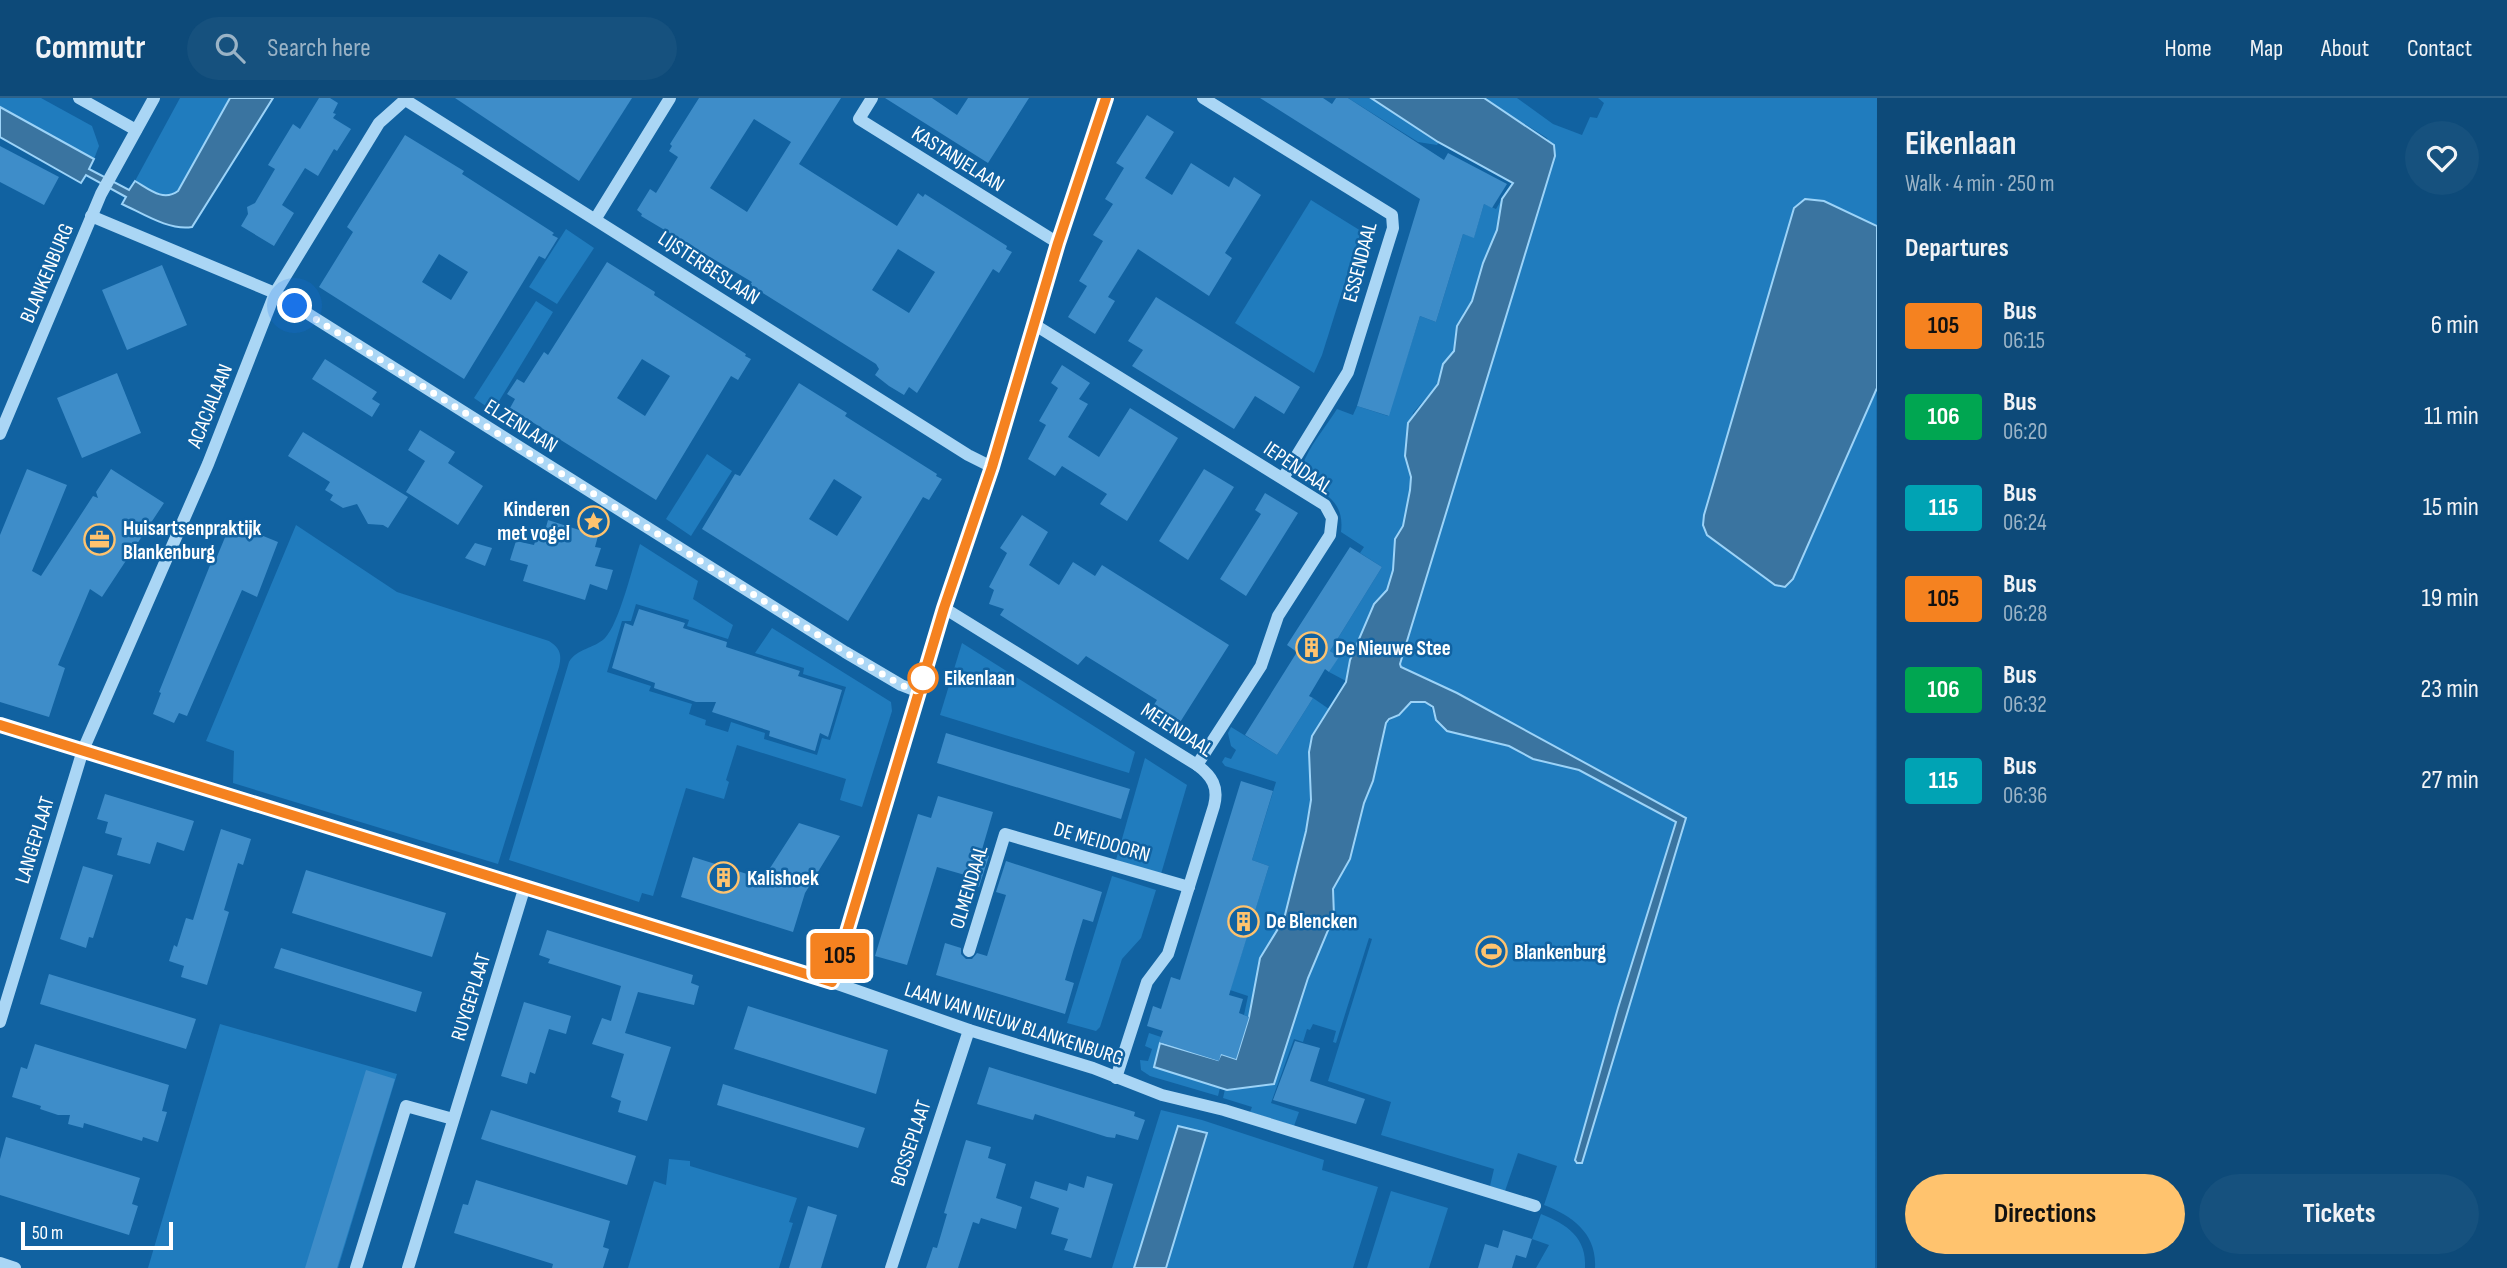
<!DOCTYPE html>
<meta charset="utf-8">
<style>
:root{--surface:#0d4a79;--page:#16517e;--text:#f1f3f6;--muted:#9ab3c6;--line:#2d628a;--accent:#ffc36e}
body{margin:0;font-family:"Sofia Sans Condensed",sans-serif;background:var(--page);color:var(--text);height:100vh;display:flex;flex-direction:column;font-size:26px;white-space:nowrap}
*{box-sizing:border-box;margin:0}
p{font-size:23px;color:var(--muted)}
.icon{flex:none;width:38px;height:38px;fill:none;stroke:currentColor;stroke-width:2;stroke-linecap:round;stroke-linejoin:round}
.map{position:relative;flex:1;overflow:hidden}
.sheet{display:flex;flex-direction:column;background:var(--surface);width:630px}
.sheet>*{flex:none}
.badge{padding:0 14px;border-radius:5px;font-size:24px;line-height:46px}
.scale{position:absolute;left:21px;bottom:18px;width:152px;box-sizing:border-box;padding-left:7px;border:4px solid #fff;border-top:0;font-size:19px;line-height:24px;white-space:nowrap;color:#fff;-webkit-text-stroke:5px #1162a1;paint-order:stroke}
.you{position:absolute;width:35px;height:35px;margin:-18px;border:5px solid #fff;border-radius:50%;background:#1a73e8;box-shadow:0 0 0 10px #1a73e833}
.map>.badge{position:absolute;translate:-50% -50%;box-shadow:0 0 0 4px #fff}
h2{padding:0 28px;font-size:26px;line-height:63px}
.round{display:grid;place-items:center;flex:none;width:74px;height:74px;border-radius:37px;background:var(--page)}
.head{display:flex;align-items:center;justify-content:space-between;height:119px;padding:0 28px}
h1{font-size:33px;font-weight:700;line-height:52px}
.primary-button{display:flex;gap:14px;margin-top:auto;padding:14px 28px}
.primary-button a{flex:1;height:80px;border-radius:42px;background:var(--accent);color:#111;font-size:28px;font-weight:700;line-height:80px;text-align:center}
.primary-button a+a{background:var(--page);color:var(--text)}
ul{padding:0;list-style:none}
li{display:flex;align-items:center;gap:21px;height:91px;padding:0 28px}
li div{flex:1}
li b{display:block;font-size:26px}
li em{font-style:normal}
li .badge{min-width:77px;font-weight:700;text-align:center}
header{display:flex;align-items:center;gap:42px;box-sizing:border-box;height:98px;padding:0 35px;background:var(--surface);border-bottom:2px solid var(--line)}
header strong{font-size:33px}
nav{display:flex;gap:38px;margin-inline-start:auto;font-size:24px}
.search{width:490px;height:63px;background:var(--page);display:flex;align-items:center;gap:18px;box-sizing:border-box;padding:0 24px;border-radius:38px;color:var(--muted);font-size:26px}
main{display:flex;flex:1;min-height:0}
.map>svg:first-child{display:block}
</style>
<header>
<strong>Commutr</strong>
<div class="search"><svg class="icon" aria-label="search" viewBox="0 0 24 24"><circle cx="10" cy="10" r="6"/><path d="M15 15l6 6"/></svg>Search here</div>
<nav><a>Home</a><a>Map</a><a>About</a><a>Contact</a></nav>
</header>
<main>
<div class="map">
<svg width="1877" height="1170" viewBox="0 0 1877 1170">
<rect width="100%" height="100%" fill="#1162a1"/>
<g fill="#207cbe">
<path d="M0,0H41L92,28L99,48L94,61L0,9Z"/>
<path d="M180,0H230L178,93L164,99L135,83Z"/>
<path d="M1348,0H1371L1439,44L1437,47L1418,44Z"/>
<path d="M1484,0H1517L1553,26L1582,37L1590,19L1597,20L1604,5L1598,0H1877L1875,1170H1595C1597,1136 1573,1118 1544,1107L1557,1068L1518,1055L1505,1093L1490,1088L1494,1071L1381,1037L1391,1004L1328,983L1372,841L1369,840L1336,945L1333,944L1336,933L1313,926L1310,932L1307,931L1303,944L1294,941L1271,1005L1299,1014L1294,1028L1250,1014L1252,1009L1223,1000L1225,991L1274,986L1308,880L1334,818L1333,791L1350,761L1364,705L1373,683L1386,625L1403,614L1411,604L1420,603L1430,607L1435,619L1447,633L1509,648L1533,661L1579,672L1677,724L1618,910L1580,1065L1686,720L1457,595L1401,569V559L1555,58L1547,40Z"/>
<path d="M1502,101L1497,132L1483,165L1472,203L1464,214L1455,237L1454,253L1443,266L1438,286L1413,315L1405,358L1411,379L1410,392L1403,428L1395,441L1393,472L1387,492L1374,506L1350,562L1346,583L1329,574L1338,559L1330,553L1382,469L1360,455L1364,449L1341,434C1347,387 1294,394 1302,369C1308,349 1326,329 1337,311L1353,317L1357,308L1388,318L1420,218L1436,224L1463,136L1474,139L1484,106L1496,111Z"/>
<path d="M1311,102L1361,133L1322,257L1314,275L1235,225Z"/>
<path d="M566,131L594,150L557,206L529,189Z"/>
<path d="M536,203L553,214L493,313L474,300Z"/>
<path d="M707,356L732,373L691,438L666,421Z"/>
<path d="M296,427L397,494L549,543C560,550 562,556 559,569L498,766L233,685L234,653L206,643Z"/>
<path d="M640,446L698,483L693,501L733,527L728,541L687,528L689,522L636,506L631,523H622L607,574L651,588L649,593L692,606L689,616L706,622L705,627L728,634L731,624L765,635L764,641L817,657L822,640L830,642L846,589L803,576L804,570L755,555L772,530L891,604L892,613L862,709L840,702L846,681L737,647L726,682L729,684L724,701L686,690L653,798L642,795L639,804L509,762L569,564C577,550 594,551 605,540C619,526 633,467 640,446Z"/>
<path d="M962,545L1135,654L1129,675L940,617Z"/>
<path d="M1313,600L1329,611L1319,626L1309,654L1311,702L1306,733L1284,821L1260,860L1249,919L1244,917L1248,898L1230,892L1269,768L1252,762L1276,684L1225,668L1222,664L1225,659L1231,661L1236,652L1231,648L1228,635L1231,629L1277,657Z"/>
<path d="M1145,660L1187,687L1161,776L1116,762Z"/>
<path d="M1112,778L1156,792L1141,840L1122,861L1100,929L1096,933L1067,925Z"/>
<path d="M220,926L397,976L338,1170H148Z"/>
<path d="M1149,935L1161,939L1154,969L1220,990L1218,998L1150,978L1141,972L1140,962L1148,963L1152,951L1145,948Z"/>
<path d="M1161,1012L1202,1022L1324,1062L1322,1072L1378,1089L1353,1170H1166L1207,1035L1178,1028L1134,1170H1112Z"/>
<path d="M669,1061L690,1063V1068L797,1100L789,1124L793,1125L779,1170H628L654,1083L666,1087Z"/>
<path d="M1391,1093L1448,1110L1429,1170H1367Z"/>
<path d="M1541,1116C1567,1126 1587,1140 1585,1170H1536L1549,1147L1532,1141Z"/>
</g>
<g fill="#3a74a0" stroke="#9cd3f8" stroke-width="2">
<path d="M230,0H273L192,129C169,133 142,115 122,106L126,99L86,77L81,85L0,39V9L94,61L89,71L129,92L135,83C149,91 163,104 178,93Z"/>
<path d="M1371,0H1484L1554,47L1555,58L1400,566L1401,569L1457,595L1686,720L1582,1065H1577L1575,1062L1618,910L1676,724L1579,672L1533,661L1509,648L1447,633L1436,622L1433,609L1425,604H1411L1399,617L1389,621L1386,625L1373,683L1364,705L1350,761L1333,791L1334,818L1308,880L1274,986L1227,992L1154,969L1160,945L1218,962L1221,956L1236,961L1249,919L1260,860L1284,821L1306,733L1311,702L1309,654L1312,638L1346,584L1350,562L1374,506L1387,492L1393,472L1395,441L1403,428L1410,392L1411,379L1405,358L1408,325L1438,286L1443,266L1454,253L1457,228L1472,203L1483,165L1497,132L1502,101L1513,85L1438,44Z"/>
<path d="M1805,101L1824,103L1877,128V290L1793,481L1785,489L1775,487L1707,437L1703,427L1704,417L1794,110Z"/>
<path d="M1178,1028L1207,1035L1166,1170H1134Z"/>
</g>
<g fill="#3e8dc9" fill-rule="evenodd">
<path d="M319,0H330L338,5L333,15L336,16L333,20L351,31L337,53L334,51L318,78L305,70L282,107L294,115L274,148L241,128L248,116L247,109L255,105L275,71L268,67L293,26L300,31Z"/>
<path d="M455,0H632L579,83Z"/>
<path d="M699,0H841L799,66L897,128L918,95L923,99L925,96L1007,148L1006,151L1012,154L999,175L993,171L917,295L909,289L904,297L889,288L875,277L879,271L876,266L750,187L752,184L641,118L642,116L637,112L650,91L656,95L678,59L669,53L672,48L670,46ZM754,21L791,44L747,114L710,90ZM898,151L935,174L909,215L872,192Z"/>
<path d="M885,0H932L957,17L968,0H1029L988,65Z"/>
<path d="M1260,0H1323L1332,6L1336,0H1348L1444,62L1448,55L1507,86L1492,110L1484,106L1474,140L1463,136L1436,224L1420,218L1389,318L1357,308L1420,101Z"/>
<path d="M1147,17L1174,34L1145,80L1172,97L1191,65L1229,89L1234,79L1261,97L1225,155L1232,160L1209,198L1138,151L1108,199L1115,203L1095,236L1068,219L1087,188L1079,183L1103,143L1093,137L1113,106L1105,101L1124,70L1116,65Z"/>
<path d="M405,37L464,73L462,76L554,135L552,137L558,140L545,161L539,158L464,281L319,189L353,134L347,129ZM439,156L468,174L451,202L422,184Z"/>
<path d="M0,48L59,79L44,107L0,84Z"/>
<path d="M607,164L655,194L654,197L746,256L745,258L751,261L738,282L731,278L656,402L510,310L515,301L507,296L517,281L524,285L544,254L548,257ZM642,261L670,278L645,318L617,300Z"/>
<path d="M162,167L187,227L127,252L102,192Z"/>
<path d="M1156,199L1300,289L1284,316L1255,298L1234,331L1132,268L1143,252L1128,243Z"/>
<path d="M325,261L377,294L372,301L380,306L372,319L312,281Z"/>
<path d="M1062,267L1090,285L1079,301L1088,306L1068,339L1099,359L1130,310L1178,340L1127,423L1100,406L1107,396L1062,368L1055,378L1028,361L1046,327L1039,323L1058,290L1051,285Z"/>
<path d="M117,275L141,335L82,360L57,300Z"/>
<path d="M799,285L847,315L845,318L937,376L936,378L942,381L929,402L923,399L848,523L702,431L735,376L740,378ZM834,381L862,399L837,438L809,421Z"/>
<path d="M420,332L455,354L448,365L483,388L458,427L406,394L425,363L408,352Z"/>
<path d="M303,334L408,399L388,430L383,427L368,426L357,406L343,410L330,402L333,397L325,392L330,384L288,358Z"/>
<path d="M27,371L67,387L32,473L41,478L93,398L98,400L96,394L111,371L164,405L102,499L90,491L58,567L65,570L49,619L0,604V437Z"/>
<path d="M1204,371L1234,389L1188,462L1159,443Z"/>
<path d="M1265,395L1298,415L1246,498L1220,481L1261,416L1255,412Z"/>
<path d="M1022,417L1048,434L1029,467L1059,487L1073,464L1095,478L1102,467L1229,547L1177,629L1150,613L1157,602L1086,558L1078,567L1000,517L1004,511L989,506L994,492L989,489L1007,455L1000,450Z"/>
<path d="M548,422L598,438L595,449L601,450L595,468L613,472L607,492L590,486L585,502L523,483L528,467L510,462L516,443L534,447L539,431L545,433Z"/>
<path d="M231,425L278,444L257,499L242,492L187,618L179,615L174,625L153,616L161,595L159,594L213,460L216,461Z"/>
<path d="M475,445L492,450L485,468L465,460Z"/>
<path d="M1350,449L1382,469L1330,553L1339,559L1329,574L1325,571L1309,598L1313,600L1277,657L1245,637L1297,554L1287,547Z"/>
<path d="M639,511L685,525L683,530L727,544L726,549L800,573L798,578L842,592L828,639L820,635L815,653L769,638L770,633L712,614L716,604H696L654,590L655,585L612,570L625,525L633,528Z"/>
<path d="M946,635L1130,691L1121,721L937,665Z"/>
<path d="M1241,683L1273,693L1252,762L1269,768L1229,897L1243,901L1239,915L1249,919L1236,961L1221,956L1219,963L1159,944L1163,933L1147,928L1153,908L1161,911L1171,879L1180,882Z"/>
<path d="M105,696L194,723L184,753L157,744L150,766L117,757L122,740L105,735L108,724L97,721Z"/>
<path d="M938,698L993,714L981,755L989,758L979,789L963,784L965,777L937,769L907,867L875,858L918,716L931,720Z"/>
<path d="M799,725L840,738L805,795L793,834L681,799L693,759L763,781Z"/>
<path d="M221,731L251,741L243,767L238,765L224,812L229,814L207,887L181,879L184,868L169,863L174,847L177,849L186,820L193,822Z"/>
<path d="M1006,763L1102,794L1093,824L1083,821L1073,854L1065,882L1074,885L1065,916L936,877L945,845L961,850V856L966,861H972L977,855L987,858L1006,797L996,794Z"/>
<path d="M83,768L113,777L93,840L89,839L86,850L60,841Z"/>
<path d="M306,772L446,815L432,859L292,815Z"/>
<path d="M547,832L693,877L691,885L699,888L694,907L638,894L625,935L671,949L647,1023L618,1014L621,1003L611,999L624,956L592,946L602,920L611,923L621,888L548,865L550,861L539,857Z"/>
<path d="M281,850L422,894L416,914L274,870Z"/>
<path d="M49,876L196,921L186,951L40,906Z"/>
<path d="M524,904L571,918L566,936L549,931L535,976L530,974L527,986L501,978Z"/>
<path d="M748,908L888,952L876,996L734,951Z"/>
<path d="M1295,943L1320,950L1310,983L1365,1001L1356,1026L1273,1002Z"/>
<path d="M35,946L169,987L162,1013L167,1014L158,1044L143,1039L142,1043L84,1025L83,1030L68,1026L70,1017H58L40,1011L41,1008L12,999L21,969L27,971Z"/>
<path d="M989,969L1135,1014L1134,1018L1145,1022L1138,1042L1116,1036L1115,1040L1107,1039L1035,1016L1033,1022L977,1006Z"/>
<path d="M366,972L395,981L337,1170H305Z"/>
<path d="M723,986L865,1030L858,1050L717,1007Z"/>
<path d="M491,1012L636,1058L627,1087L481,1041Z"/>
<path d="M6,1039L140,1080L132,1106L138,1108L129,1137L0,1097V1061Z"/>
<path d="M966,1042L991,1049L988,1060L1006,1066L996,1100L1022,1109L1016,1131L981,1120L979,1126L973,1124L958,1170H926L933,1149L937,1150L947,1116L944,1115Z"/>
<path d="M1087,1078L1113,1086L1091,1160L1064,1152L1068,1141L1051,1136L1059,1110L1030,1100L1035,1083L1067,1093L1069,1085L1084,1090Z"/>
<path d="M476,1082L610,1123L603,1149L609,1151L603,1170H552L553,1166L454,1135L463,1106L468,1107Z"/>
<path d="M808,1108L837,1117L821,1170H789Z"/>
<path d="M1503,1132L1532,1141L1526,1160L1516,1157L1512,1170H1478L1485,1146L1498,1150Z"/>
</g>
<g fill="none" stroke-linecap="round" stroke-linejoin="round">
<g stroke="#aad6f5" stroke-width="12">
<path d="M79,0L136,32"/>
<path d="M872,0L859,21L1058,145"/>
<path d="M1203,0L1392,117L1393,130L1348,274L1283,380"/>
<path d="M407,3L968,357L992,369"/>
<path d="M91,118L275,195L845,554L901,587L919,594"/>
<path d="M596,120L670,0"/>
<path d="M1035,227L1325,407L1332,420L1330,437L1278,518L1261,568L1197,667"/>
<path d="M0,336L101,96L154,0"/>
<path d="M944,510L1197,667C1212,678 1219,689 1214,708L1168,856L1147,884L1116,980"/>
<path d="M0,627L832,884L969,932L1093,970L1162,997L1224,1012L1535,1108"/>
<path d="M969,853L1005,736L1189,789"/>
<path d="M832,884L944,510L992,369L1064,126L1106,0"/>
<path d="M0,924L83,652L208,366L275,195L379,25L407,0"/>
<path d="M0,1165L15,1170"/>
<path d="M356,1170L406,1008L453,1021"/>
<path d="M408,1170L525,788"/>
<path d="M891,1170L969,932"/>
</g>
</g>
<g fill="none" stroke-linecap="round" stroke-linejoin="round">
<defs>
<path id="line" d="M0,627L832,884L944,510L992,369L1058,145L1106,0"/>
</defs>
<use href="#line" stroke="#fff" stroke-width="16"/>
<use href="#line" stroke="#f58220" stroke-width="10"/>
<path stroke="#fff" stroke-width="7" stroke-dasharray="0 12.6" d="M295,208L845,554L901,587L919,594L924,578L923,580"/>
</g>
<defs>
<symbol id="sight-ring" viewBox="-11 -11 22 22"><circle r="9.5" fill="#1162a1" stroke="#ffc36e" stroke-width="1.5"/><path d="M0-6L1.8-2.2L6-1.7L2.9 1.2L3.7 5.4L0 3.3L-3.7 5.4L-2.9 1.2L-6-1.7L-1.8-2.2Z" fill="#ffc36e"/></symbol>
<symbol id="office-ring" viewBox="-11 -11 22 22"><circle r="9.5" fill="#1162a1" stroke="#ffc36e" stroke-width="1.5"/><path d="M-6-3h4V-5.5h4V-3h4V5H-6ZM-1-4.5V-3h2v-1.5ZM-6 0V1H6V0Z" fill="#ffc36e"/></symbol>
<symbol id="building-ring" viewBox="-11 -11 22 22"><circle r="9.5" fill="#1162a1" stroke="#ffc36e" stroke-width="1.5"/><path d="M-4-6H4V6H1V3H-1V6H-4ZM-2.5-4.3h1.7v1.8h-1.7ZM.8-4.3h1.7v1.8H.8ZM-2.5-1h1.7V.8h-1.7ZM.8-1h1.7V.8H.8Z" fill="#ffc36e"/></symbol>
<symbol id="stadium-ring" viewBox="-11 -11 22 22"><circle r="9.5" fill="#1162a1" stroke="#ffc36e" stroke-width="1.5"/><path d="M0-5a6.5 5 0 1 0 0 10a6.5 5 0 1 0 0-10ZM-3.5-1.8h7v3.6h-7Z" fill="#ffc36e"/></symbol>
</defs>
<g fill-rule="evenodd">
<use href="#sight-ring" x="576" y="406" width="35" height="35"/>
<use href="#office-ring" x="82" y="424" width="35" height="35"/>
<use href="#building-ring" x="1294" y="532" width="35" height="35"/>
<use href="#building-ring" x="706" y="762" width="35" height="35"/>
<use href="#building-ring" x="1226" y="806" width="35" height="35"/>
<use href="#stadium-ring" x="1474" y="836" width="35" height="35"/>
</g>
<circle fill="#fff" stroke="#f58220" stroke-width="3.5" cx="923" cy="580" r="14"/>
<g text-anchor="middle" dominant-baseline="central" stroke-width="5" stroke-linejoin="round" paint-order="stroke">
<g font-size="21" fill="#fff" stroke="#1162a1">
<text transform="translate(958 61) rotate(32)">KASTANJELAAN</text>
<text transform="translate(1360 164) rotate(-75)">ESSENDAAL</text>
<text transform="translate(709 170) rotate(33)">LIJSTERBESLAAN</text>
<text transform="translate(47 175) rotate(-67)">BLANKENBURG</text>
<text transform="translate(210 308) rotate(-68)">ACACIALAAN</text>
<text transform="translate(521 328) rotate(32)">ELZENLAAN</text>
<text transform="translate(1298 370) rotate(34)">IEPENDAAL</text>
<text transform="translate(1177 632) rotate(33)">MEIENDAAL</text>
<text transform="translate(35 742) rotate(-73)">LANGEPLAAT</text>
<text transform="translate(1102 744) rotate(16)">DE MEIDOORN</text>
<text transform="translate(969 789) rotate(-73)">OLMENDAAL</text>
<text transform="translate(471 899) rotate(-73)">RUYGEPLAAT</text>
<text transform="translate(1014 926) rotate(18)">LAAN VAN NIEUW BLANKENBURG</text>
<text transform="translate(911 1045) rotate(-72)">BOSSEPLAAT</text>
</g>
<g font-size="21" font-weight="bold" fill="#fff" stroke="#1162a1" text-anchor="start">
<text x="570" y="411" text-anchor="end">Kinderen<tspan x="570" dy="24">met vogel</tspan></text>
<text x="123" y="430">Huisartsenpraktijk<tspan x="123" dy="24">Blankenburg</tspan></text>
<text x="1335" y="550">De Nieuwe Stee</text>
<text x="747" y="780">Kalishoek</text>
<text x="1266" y="823">De Blencken</text>
<text x="1514" y="854">Blankenburg</text>
</g>
<g font-size="21" font-weight="bold" fill="#fff" stroke="#1162a1" text-anchor="start">
<text x="944" y="580">Eikenlaan</text>
</g>
</g>
</svg>
<div class="scale">50 m</div>
<div class="you" style="left:295px;top:208px"></div>
<b class="badge" style="left:840px;top:858px;background:#f58220;color:#111">105</b>
</div>
<section class="sheet">
<div class="head"><div><h1>Eikenlaan</h1><p>Walk · 4 min · 250 m</p></div><a class="round"><svg class="icon" aria-label="heart" viewBox="0 0 24 24"><path d="M12 20l-8-8c-3-5 5-10 8-4 3-6 11-1 8 4z"/></svg></a></div>
<h2>Departures</h2>
<ul>
<li><span class="badge" style="background:#f58220;color:#111">105</span><div><b>Bus</b><p>06:15</p></div><em>6 min</em></li>
<li><span class="badge" style="background:#00a651;color:#fff">106</span><div><b>Bus</b><p>06:20</p></div><em>11 min</em></li>
<li><span class="badge" style="background:#00a3b4;color:#fff">115</span><div><b>Bus</b><p>06:24</p></div><em>15 min</em></li>
<li><span class="badge" style="background:#f58220;color:#111">105</span><div><b>Bus</b><p>06:28</p></div><em>19 min</em></li>
<li><span class="badge" style="background:#00a651;color:#fff">106</span><div><b>Bus</b><p>06:32</p></div><em>23 min</em></li>
<li><span class="badge" style="background:#00a3b4;color:#fff">115</span><div><b>Bus</b><p>06:36</p></div><em>27 min</em></li>
</ul>
<div class="primary-button"><a>Directions</a><a>Tickets</a></div>
</section>
</main>
